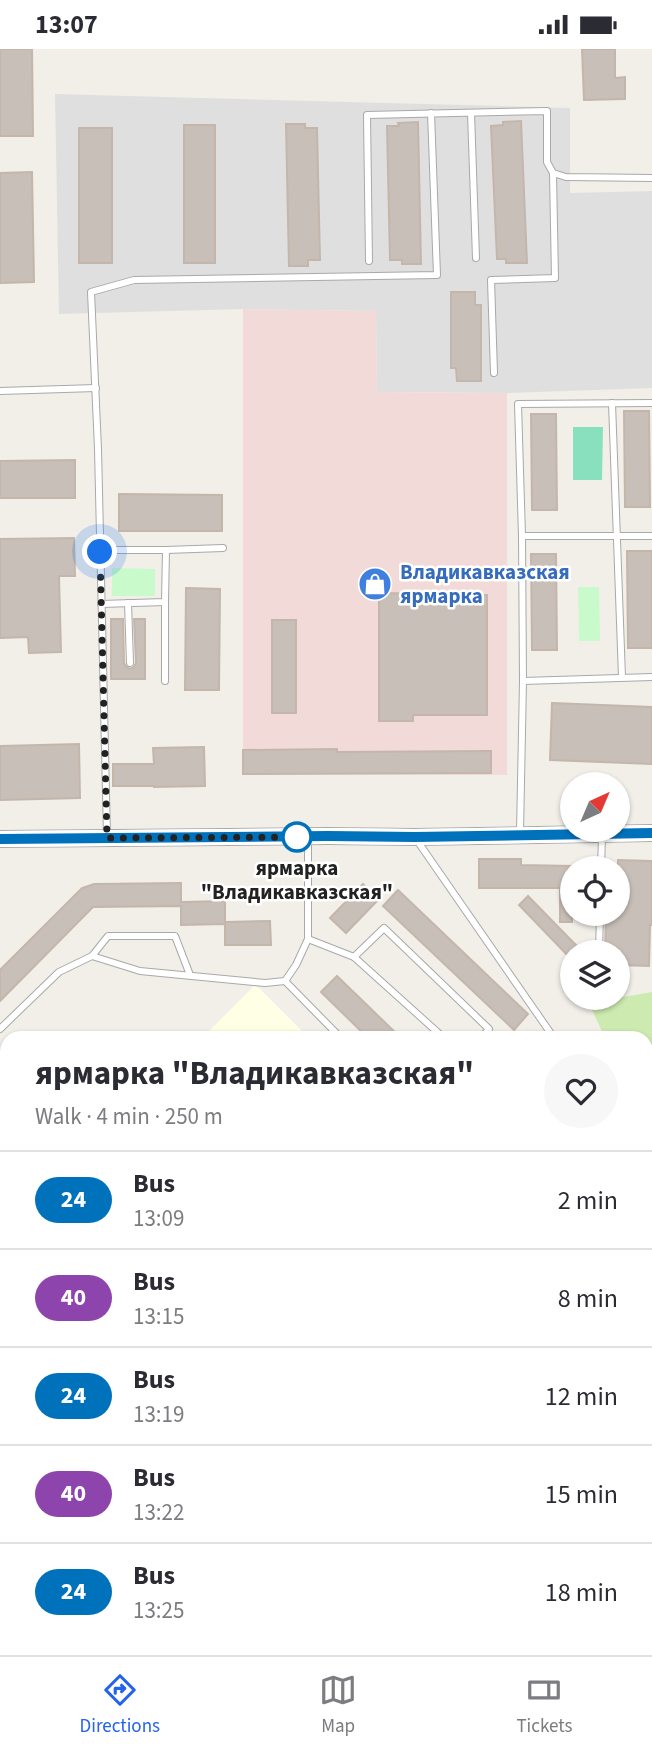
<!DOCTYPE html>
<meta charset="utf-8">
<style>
:root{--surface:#fff;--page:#f7f7f7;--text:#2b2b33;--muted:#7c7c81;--line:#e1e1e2;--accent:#2563eb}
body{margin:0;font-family:"Source Sans 3",sans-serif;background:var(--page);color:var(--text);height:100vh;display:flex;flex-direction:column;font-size:26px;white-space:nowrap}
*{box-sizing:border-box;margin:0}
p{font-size:23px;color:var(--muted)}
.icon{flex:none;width:38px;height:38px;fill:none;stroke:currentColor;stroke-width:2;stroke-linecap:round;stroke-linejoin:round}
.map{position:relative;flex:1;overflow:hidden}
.details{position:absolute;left:0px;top:982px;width:653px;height:625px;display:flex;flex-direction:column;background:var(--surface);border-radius:21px 21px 0 0;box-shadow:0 2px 5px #0004}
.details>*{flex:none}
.badge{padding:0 14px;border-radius:23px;font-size:24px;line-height:46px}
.needle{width:46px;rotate:44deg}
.tools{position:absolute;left:560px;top:723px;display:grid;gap:14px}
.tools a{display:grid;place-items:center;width:70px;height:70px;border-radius:50%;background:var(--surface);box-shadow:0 2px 5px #0004;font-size:35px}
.you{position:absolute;width:35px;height:35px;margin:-18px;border:5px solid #fff;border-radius:50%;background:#1a73e8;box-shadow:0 0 0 10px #1a73e833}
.map>.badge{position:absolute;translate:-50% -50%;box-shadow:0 0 0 4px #fff}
.round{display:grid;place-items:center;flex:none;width:74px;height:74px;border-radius:37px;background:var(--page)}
.headline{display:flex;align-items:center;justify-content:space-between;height:119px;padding:0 35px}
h1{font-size:33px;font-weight:700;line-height:52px}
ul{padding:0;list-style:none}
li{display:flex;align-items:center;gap:21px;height:98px;padding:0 35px;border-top:2px solid var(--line)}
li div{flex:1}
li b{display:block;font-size:26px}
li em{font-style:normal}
li .badge{min-width:77px;font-weight:700;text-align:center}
.status{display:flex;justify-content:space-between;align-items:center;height:49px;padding:0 35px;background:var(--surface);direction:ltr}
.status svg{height:19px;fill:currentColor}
.dock{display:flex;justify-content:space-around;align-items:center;height:98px;border-top:2px solid var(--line);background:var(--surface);font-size:19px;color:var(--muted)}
.dock a{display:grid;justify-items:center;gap:4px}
.dock .active{color:var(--accent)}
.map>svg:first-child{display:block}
</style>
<div class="status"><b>13:07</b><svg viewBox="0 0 49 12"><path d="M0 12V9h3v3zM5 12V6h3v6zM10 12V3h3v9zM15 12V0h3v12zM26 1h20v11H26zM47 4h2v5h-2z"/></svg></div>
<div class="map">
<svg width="652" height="1606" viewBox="0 0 652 1606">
<rect width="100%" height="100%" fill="#f2efe9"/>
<path fill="#e0dfdf" d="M55,45L570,59V144L652,142V339L507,344L377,343L376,262L243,260L59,265Z"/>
<path fill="#f2dad9" d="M243,260L376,262L377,343L507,344V726L243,725Z"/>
<path fill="#ffffe5" d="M254,937L259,939L309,989H202Z"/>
<g fill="#cdebb0">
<path d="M652,943V1139H646V989H605L589,954Z"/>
<path d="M0,1268L7,1275V1438L0,1431Z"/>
</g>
<g fill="#c8facc">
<path d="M112,519L155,520V547H112Z"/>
<path d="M578,538H599L600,592H579Z"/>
</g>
<path fill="#88e0be" d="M573,378H603L602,431H573Z"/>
<path fill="#e2e2e2" d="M7,1580V1600H117L124,1606H0V1587Z"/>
<g fill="#c7bfb8" stroke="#c4b6ab" stroke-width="2">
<path d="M0,0H32L33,87H0Z"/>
<path d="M582,0H615V29L625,28V50L584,51Z"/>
<path d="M521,72L527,214H506V210H497L491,77L503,76V73Z"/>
<path d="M418,73L421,215H402V211H390L387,77H399L398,74Z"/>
<path d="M286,75H305V79H317L320,211H308V217H289Z"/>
<rect x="184" y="76" width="31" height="138"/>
<rect x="79" y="79" width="33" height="135"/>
<path d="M32,123L34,233L0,234V124Z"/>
<path d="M451,243H475V256H481V332H457L456,319H451Z"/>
<path d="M624,362H649L650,458H625Z"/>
<path d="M531,365H556L557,461H532Z"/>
<path d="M75,411V449H0V412Z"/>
<path d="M119,445L222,446V482H119Z"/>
<path d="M74,489L75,527H59L61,603L29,604L28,588L0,589V490Z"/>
<path d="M627,502H652V599H628Z"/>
<path d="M531,505H556L557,601H532Z"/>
<path d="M186,539L220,540L219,641H185Z"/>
<path d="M379,544L487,546V666H413V672H379Z"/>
<path d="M111,570H123L124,614L126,618L130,620L134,618L136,614L134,570H145V630H111Z"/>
<rect x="272" y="571" width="24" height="93"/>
<path d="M552,654L652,658V715L550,711Z"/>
<path d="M79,695L80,749L0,751V697Z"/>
<path d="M204,698L205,737L154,738V737H113V715H154L153,699Z"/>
<path d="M337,700V703L491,702V724L243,725V701Z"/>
<path d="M479,810H521V816L572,817V873H560V839H479Z"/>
<path d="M618,811L652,812V876H650L649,917L618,916V903H605L606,864H618Z"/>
<path d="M181,834V853L225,852V873L270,872L271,896H225V875L181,876V857L93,858L0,952V921L82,839L94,835Z"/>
<path d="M363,835L379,850L346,884L330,869Z"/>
<path d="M398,841L528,965L514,981L383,857Z"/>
<path d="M528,847L568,888L583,903H572V911L519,856Z"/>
<path d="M337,927L401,989H368L321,943Z"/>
</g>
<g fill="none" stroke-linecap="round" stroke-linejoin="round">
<defs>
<g id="service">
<path d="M471,64L476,209"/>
<path d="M369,212L367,66L547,62V113L553,124L566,128L652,129"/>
<path d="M494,324L491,231L555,229L553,124"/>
<path d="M0,342L96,339"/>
<path d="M612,354L622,628"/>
<path d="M522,487H652"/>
<path d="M166,501L223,499"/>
<path d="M165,553V632"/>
<path d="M128,554L130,614"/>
<path d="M101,555L165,553L166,501H114"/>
<path d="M523,632L652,628"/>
<path d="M520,784L523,632L522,487L518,355L652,354"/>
<path d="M107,787L98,400L91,243L134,231L437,226L431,64"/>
<path d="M416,790L554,989"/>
<path d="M601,819L602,787"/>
<path d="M308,890L354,908L384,879L489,980L481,989"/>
<path d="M599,903L600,864"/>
<path d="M92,907L108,887H175L190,926"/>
<path d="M354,908L444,989"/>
<path d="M285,932L341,989"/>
<path d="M0,980L59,923L92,907L140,922L265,934L285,932L296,916L308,890V788"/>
<path d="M0,1499L7,1506"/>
<path d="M0,1550L7,1543"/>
<path d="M252,1600L260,1606"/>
<path d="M327,1600L334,1606"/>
<path d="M461,1600L466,1606"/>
<path d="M595,1600V1606"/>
<path d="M376,1606L382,1600"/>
</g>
<path id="tertiary" d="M0,790L328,787L415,788L652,784"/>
</defs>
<use href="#service" stroke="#a9a9a9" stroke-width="8"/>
<use href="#tertiary" stroke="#a9a9a9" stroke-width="18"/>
<use href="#service" stroke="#fff" stroke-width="6"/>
<use href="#tertiary" stroke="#fff" stroke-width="16"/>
</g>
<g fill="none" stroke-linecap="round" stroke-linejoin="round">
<defs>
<path id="line" d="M0,790L328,787L415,788L652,784"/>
</defs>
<use href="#line" stroke="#fff" stroke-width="16"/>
<use href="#line" stroke="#0072bc" stroke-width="10"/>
<path stroke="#222" stroke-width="7" stroke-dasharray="0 12.6" d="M100,503L107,789L308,788H297"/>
</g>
<defs>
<symbol id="shop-disc" viewBox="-11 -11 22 22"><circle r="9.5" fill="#3f7fe0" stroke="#fff"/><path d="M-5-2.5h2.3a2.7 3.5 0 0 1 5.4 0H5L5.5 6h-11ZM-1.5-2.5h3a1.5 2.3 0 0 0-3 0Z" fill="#fff"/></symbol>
</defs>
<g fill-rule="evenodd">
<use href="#shop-disc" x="356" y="516" width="38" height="38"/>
</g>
<circle fill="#fff" stroke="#0072bc" stroke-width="3.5" cx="297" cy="788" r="14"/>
<g text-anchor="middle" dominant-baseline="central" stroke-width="5" stroke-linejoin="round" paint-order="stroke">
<g font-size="21" font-weight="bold" fill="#366cbe" stroke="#fff" text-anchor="start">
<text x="400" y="523">Владикавказская<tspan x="400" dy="24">ярмарка</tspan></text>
</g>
<g font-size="21" font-weight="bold" fill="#222" stroke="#fff">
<text x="297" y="819">ярмарка<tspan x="297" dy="24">"Владикавказская"</tspan></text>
</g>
</g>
</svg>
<div class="tools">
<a><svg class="needle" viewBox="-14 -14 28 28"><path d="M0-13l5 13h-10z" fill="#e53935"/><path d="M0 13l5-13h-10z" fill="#7c7c81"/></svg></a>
<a><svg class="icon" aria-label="locate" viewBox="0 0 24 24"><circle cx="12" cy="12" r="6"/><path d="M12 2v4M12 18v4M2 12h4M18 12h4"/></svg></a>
<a><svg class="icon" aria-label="layers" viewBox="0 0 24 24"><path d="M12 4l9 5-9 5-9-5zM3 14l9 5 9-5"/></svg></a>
</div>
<div class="you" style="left:100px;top:503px"></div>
<section class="details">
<div class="headline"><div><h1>ярмарка &quot;Владикавказская&quot;</h1><p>Walk · 4 min · 250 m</p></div><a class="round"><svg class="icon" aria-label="heart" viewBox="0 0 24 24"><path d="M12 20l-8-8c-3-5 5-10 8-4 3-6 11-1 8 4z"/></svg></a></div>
<ul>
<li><span class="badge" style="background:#0072bc;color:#fff">24</span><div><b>Bus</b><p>13:09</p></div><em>2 min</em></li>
<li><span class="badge" style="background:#8e44ad;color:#fff">40</span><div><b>Bus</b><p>13:15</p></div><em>8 min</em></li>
<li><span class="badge" style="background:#0072bc;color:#fff">24</span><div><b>Bus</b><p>13:19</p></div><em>12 min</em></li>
<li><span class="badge" style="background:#8e44ad;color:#fff">40</span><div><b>Bus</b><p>13:22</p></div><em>15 min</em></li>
<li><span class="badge" style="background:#0072bc;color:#fff">24</span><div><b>Bus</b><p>13:25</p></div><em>18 min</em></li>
</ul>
</section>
</div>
<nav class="dock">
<a class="active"><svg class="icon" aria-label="directions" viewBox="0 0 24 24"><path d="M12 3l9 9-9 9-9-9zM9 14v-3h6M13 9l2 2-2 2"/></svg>Directions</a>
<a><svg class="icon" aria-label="map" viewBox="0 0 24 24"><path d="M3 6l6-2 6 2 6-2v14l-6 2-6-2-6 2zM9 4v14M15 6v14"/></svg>Map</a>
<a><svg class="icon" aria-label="tickets" viewBox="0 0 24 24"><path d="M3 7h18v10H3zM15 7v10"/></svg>Tickets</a>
</nav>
